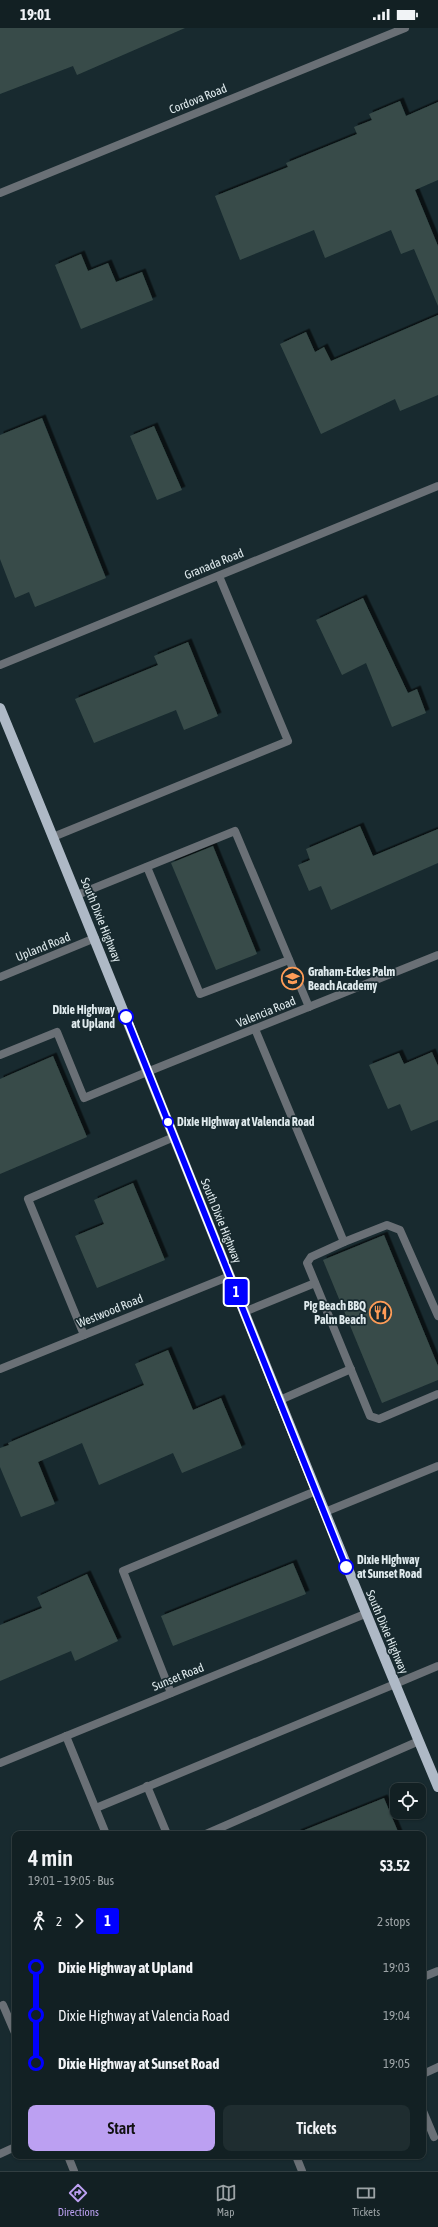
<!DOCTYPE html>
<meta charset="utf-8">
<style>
:root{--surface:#122023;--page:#1f2d30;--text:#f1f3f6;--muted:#9ca3a6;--line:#313e41;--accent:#bca0f2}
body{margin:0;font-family:"Asap Condensed",sans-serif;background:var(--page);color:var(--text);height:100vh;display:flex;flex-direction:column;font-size:15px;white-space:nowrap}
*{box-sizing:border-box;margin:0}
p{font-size:13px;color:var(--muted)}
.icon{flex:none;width:22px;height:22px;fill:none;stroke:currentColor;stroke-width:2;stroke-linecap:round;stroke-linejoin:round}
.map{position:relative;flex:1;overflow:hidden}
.drawer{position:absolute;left:12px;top:1803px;width:414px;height:328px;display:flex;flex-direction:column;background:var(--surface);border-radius:8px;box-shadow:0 1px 3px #0004,0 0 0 1px var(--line)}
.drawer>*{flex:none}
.badge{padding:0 8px;border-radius:3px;font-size:14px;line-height:26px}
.fabs{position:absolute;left:390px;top:1755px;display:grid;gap:8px}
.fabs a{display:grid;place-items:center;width:36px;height:36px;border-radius:8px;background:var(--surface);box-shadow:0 1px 3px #0004,0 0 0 1px var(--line);font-size:20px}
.map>.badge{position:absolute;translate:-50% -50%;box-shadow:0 0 0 2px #fff}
.legs{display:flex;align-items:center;gap:6px;height:44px;padding:0 16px;font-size:13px}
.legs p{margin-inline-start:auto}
.headline{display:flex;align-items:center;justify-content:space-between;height:68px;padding:0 16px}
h1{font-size:22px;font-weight:600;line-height:30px}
.primary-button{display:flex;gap:8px;margin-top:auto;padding:8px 16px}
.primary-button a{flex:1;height:46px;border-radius:8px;background:var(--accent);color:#111;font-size:16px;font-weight:600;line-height:46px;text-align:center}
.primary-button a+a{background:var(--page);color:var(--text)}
ul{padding:0 16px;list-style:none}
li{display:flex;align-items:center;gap:14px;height:48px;font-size:15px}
li i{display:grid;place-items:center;width:6px;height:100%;margin:0 5px;background:currentColor}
li i::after{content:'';width:10px;height:10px;margin:-5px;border:3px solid;border-radius:50%;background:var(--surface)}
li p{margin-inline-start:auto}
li:first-child i{background:linear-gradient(#0000 50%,currentColor 0)}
li:last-child i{background:linear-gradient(currentColor 50%,#0000 0)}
.status{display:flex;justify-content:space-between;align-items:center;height:28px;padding:0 20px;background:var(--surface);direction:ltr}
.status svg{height:11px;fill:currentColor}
.dock{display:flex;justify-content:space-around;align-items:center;height:56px;border-top:1px solid var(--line);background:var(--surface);font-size:11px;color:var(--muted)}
.dock a{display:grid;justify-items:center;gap:2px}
.dock .active{color:var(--accent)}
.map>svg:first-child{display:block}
</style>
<div class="status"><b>19:01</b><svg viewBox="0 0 49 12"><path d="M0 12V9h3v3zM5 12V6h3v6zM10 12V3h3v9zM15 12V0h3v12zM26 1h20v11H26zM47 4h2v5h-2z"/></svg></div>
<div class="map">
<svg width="438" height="2143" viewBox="0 0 438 2143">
<defs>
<filter id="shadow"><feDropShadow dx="3.5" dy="-3.5" stdDeviation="0" flood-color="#0009"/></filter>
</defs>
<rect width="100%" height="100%" fill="#182a2f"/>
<g fill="#384c49" filter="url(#shadow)">
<path d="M0,0H185L77,47L73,38L0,66Z"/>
<path d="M400,73L406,88L438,74V152L415,162L438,218V278L414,221L401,226L391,202L325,230L314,202L240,232L215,168L288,139L286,135L357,106L354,99L372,92L369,86Z"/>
<path d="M81,226L88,243L108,235L116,254L142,244L153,272L81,301L55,237Z"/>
<path d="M438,287V367L400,383L395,371L321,406L280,316L306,304L315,324L324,319L331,333Z"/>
<path d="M42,390L106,550L35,579L29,564L15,570L0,531V407Z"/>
<path d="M154,398L182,462L157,472L130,408Z"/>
<path d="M363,570L408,665L417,661L426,685L392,699L366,635L342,647L316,592Z"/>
<path d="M188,614L218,688L184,702L176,682L94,715L75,671L158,637L154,628Z"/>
<path d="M360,798L373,828L438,801V835L331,882L321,858L309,863L298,837L310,832L306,821Z"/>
<path d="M213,818L257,926L216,942L171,835Z"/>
<path d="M432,1024L438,1038V1092L411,1103L400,1076L388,1081L369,1037L399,1025L404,1036Z"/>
<path d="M53,1028L87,1109L0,1146V1051Z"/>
<path d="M133,1155L165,1232L97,1260L75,1208L104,1196L94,1172Z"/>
<path d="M384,1207L438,1338V1352L382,1375L323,1232Z"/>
<path d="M168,1322L193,1382L221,1370L242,1420L182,1445L173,1425L99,1457L82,1415L38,1434L55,1476L21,1489L0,1439V1420L9,1417L8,1415L144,1357L135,1336Z"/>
<path d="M293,1535L306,1566L173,1618L161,1588Z"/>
<path d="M87,1546L118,1613L75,1633L71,1623L0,1653V1597L42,1580L37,1569Z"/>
<path d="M384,1770L399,1806H297V1805Z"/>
</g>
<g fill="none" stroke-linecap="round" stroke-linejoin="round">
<g stroke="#6a7076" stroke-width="8">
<path d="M53,809L288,713L219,548"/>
<path d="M147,839L200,966L289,932"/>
<path d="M77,867L235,803L309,979"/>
<path d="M255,1001L344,1214L311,1229L307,1235L370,1388L379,1391L438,1366"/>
<path d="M0,1027L57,1004L84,1070L147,1044"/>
<path d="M344,1214L387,1197L400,1202L438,1288"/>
<path d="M244,1284L315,1255"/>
<path d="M84,1307L28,1171L174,1109"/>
<path d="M280,1372L351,1341"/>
<path d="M325,1484L438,1438"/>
<path d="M171,1665L123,1543L316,1463"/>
<path d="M66,1708L106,1806"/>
<path d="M147,1758L167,1806"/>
<path d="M96,1780L395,1656"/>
<path d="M206,1806L419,1713"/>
<path d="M3,1977L15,2005"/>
<path d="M423,2046L438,2039"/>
<path d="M423,2083L434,2109"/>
<path d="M68,2128L74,2143"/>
<path d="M296,2128L302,2143"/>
</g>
<g stroke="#6a7076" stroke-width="8">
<path d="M0,165L405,0"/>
<path d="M0,637L438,458"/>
<path d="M0,949L95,910"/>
<path d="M147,1044L438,927"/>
<path d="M0,1341L230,1248"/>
<path d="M395,1656L438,1638"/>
<path d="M0,1735L365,1586"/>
<path d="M423,1949L438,1943"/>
<path d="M0,2126L15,2119"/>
</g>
<path stroke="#aeb9c6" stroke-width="10" d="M0,680C148,1038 288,1401 438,1759"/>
</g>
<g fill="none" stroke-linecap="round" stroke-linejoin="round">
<defs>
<path id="line-1" d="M126,989L346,1539"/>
</defs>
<use href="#line-1" stroke="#fff" stroke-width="9"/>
<use href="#line-1" stroke="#00f" stroke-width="6"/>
</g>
<defs>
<symbol id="school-ring" viewBox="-11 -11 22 22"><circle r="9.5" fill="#182a2f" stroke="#fe9c57" stroke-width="1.5"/><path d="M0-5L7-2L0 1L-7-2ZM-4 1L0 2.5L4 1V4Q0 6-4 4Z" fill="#fe9c57"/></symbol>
<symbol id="restaurant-ring" viewBox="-11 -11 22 22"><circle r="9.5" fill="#182a2f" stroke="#fe9c57" stroke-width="1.5"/><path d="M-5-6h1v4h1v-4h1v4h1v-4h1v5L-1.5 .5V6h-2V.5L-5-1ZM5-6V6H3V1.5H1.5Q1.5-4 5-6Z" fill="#fe9c57"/></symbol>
</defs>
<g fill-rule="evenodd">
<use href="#school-ring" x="280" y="938" width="25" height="25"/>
<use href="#restaurant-ring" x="368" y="1272" width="25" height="25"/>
</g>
<g fill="#fff" stroke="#00f" stroke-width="2">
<circle cx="126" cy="989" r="7"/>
<circle cx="168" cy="1094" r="5"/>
<circle cx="346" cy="1539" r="7"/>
</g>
<g text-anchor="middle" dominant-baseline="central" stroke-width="3.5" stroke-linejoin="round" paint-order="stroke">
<g font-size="12" fill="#dfeaed" stroke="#182a2f">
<text transform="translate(198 71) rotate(-22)">Cordova Road</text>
<text transform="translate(214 536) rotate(-22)">Granada Road</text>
<text transform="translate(101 892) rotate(68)">South Dixie Highway</text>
<text transform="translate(43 919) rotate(-22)">Upland Road</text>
<text transform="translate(266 984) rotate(-22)">Valencia Road</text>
<text transform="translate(221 1193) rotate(68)">South Dixie Highway</text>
<text transform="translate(110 1283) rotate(-22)">Westwood Road</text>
<text transform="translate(387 1604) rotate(67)">South Dixie Highway</text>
<text transform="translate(178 1649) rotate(-22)">Sunset Road</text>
</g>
<g font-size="12" font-weight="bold" fill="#dfeaed" stroke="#182a2f" text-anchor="start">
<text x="308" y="944">Graham-Eckes Palm<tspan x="308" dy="14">Beach Academy</tspan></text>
<text x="366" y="1278" text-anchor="end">Pig Beach BBQ<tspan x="366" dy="14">Palm Beach</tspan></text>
</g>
<g font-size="12" font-weight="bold" fill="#dfeaed" stroke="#182a2f" text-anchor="start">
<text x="115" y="982" text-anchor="end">Dixie Highway<tspan x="115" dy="14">at Upland</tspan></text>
<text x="177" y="1094">Dixie Highway at Valencia Road</text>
<text x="357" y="1532">Dixie Highway<tspan x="357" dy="14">at Sunset Road</tspan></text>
</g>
</g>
</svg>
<div class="fabs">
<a><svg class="icon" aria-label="locate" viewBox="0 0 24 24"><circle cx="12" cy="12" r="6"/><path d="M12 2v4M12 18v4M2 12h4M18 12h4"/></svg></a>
</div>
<b class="badge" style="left:236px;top:1264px;background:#00f;color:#fff">1</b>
<section class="drawer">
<div class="headline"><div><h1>4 min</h1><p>19:01 – 19:05 · Bus</p></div><b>$3.52</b></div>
<div class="legs"><svg class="icon" aria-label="walk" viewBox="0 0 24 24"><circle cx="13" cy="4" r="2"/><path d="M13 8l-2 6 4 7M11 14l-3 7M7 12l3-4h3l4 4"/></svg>2<svg class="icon" aria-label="forward" viewBox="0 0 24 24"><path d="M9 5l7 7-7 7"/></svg><b class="badge" style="background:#00f;color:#fff">1</b><p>2 stops</p></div>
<ul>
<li><i style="color:#00f"></i><b>Dixie Highway at Upland</b><p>19:03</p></li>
<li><i style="color:#00f"></i><span>Dixie Highway at Valencia Road</span><p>19:04</p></li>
<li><i style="color:#00f"></i><b>Dixie Highway at Sunset Road</b><p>19:05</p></li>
</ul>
<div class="primary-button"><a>Start</a><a>Tickets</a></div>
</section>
</div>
<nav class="dock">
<a class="active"><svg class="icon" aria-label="directions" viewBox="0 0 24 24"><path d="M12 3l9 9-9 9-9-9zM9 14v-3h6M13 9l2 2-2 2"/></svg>Directions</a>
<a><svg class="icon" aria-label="map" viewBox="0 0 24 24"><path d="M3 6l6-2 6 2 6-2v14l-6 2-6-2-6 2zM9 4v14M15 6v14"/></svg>Map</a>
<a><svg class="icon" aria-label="tickets" viewBox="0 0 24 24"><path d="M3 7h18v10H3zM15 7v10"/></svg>Tickets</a>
</nav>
